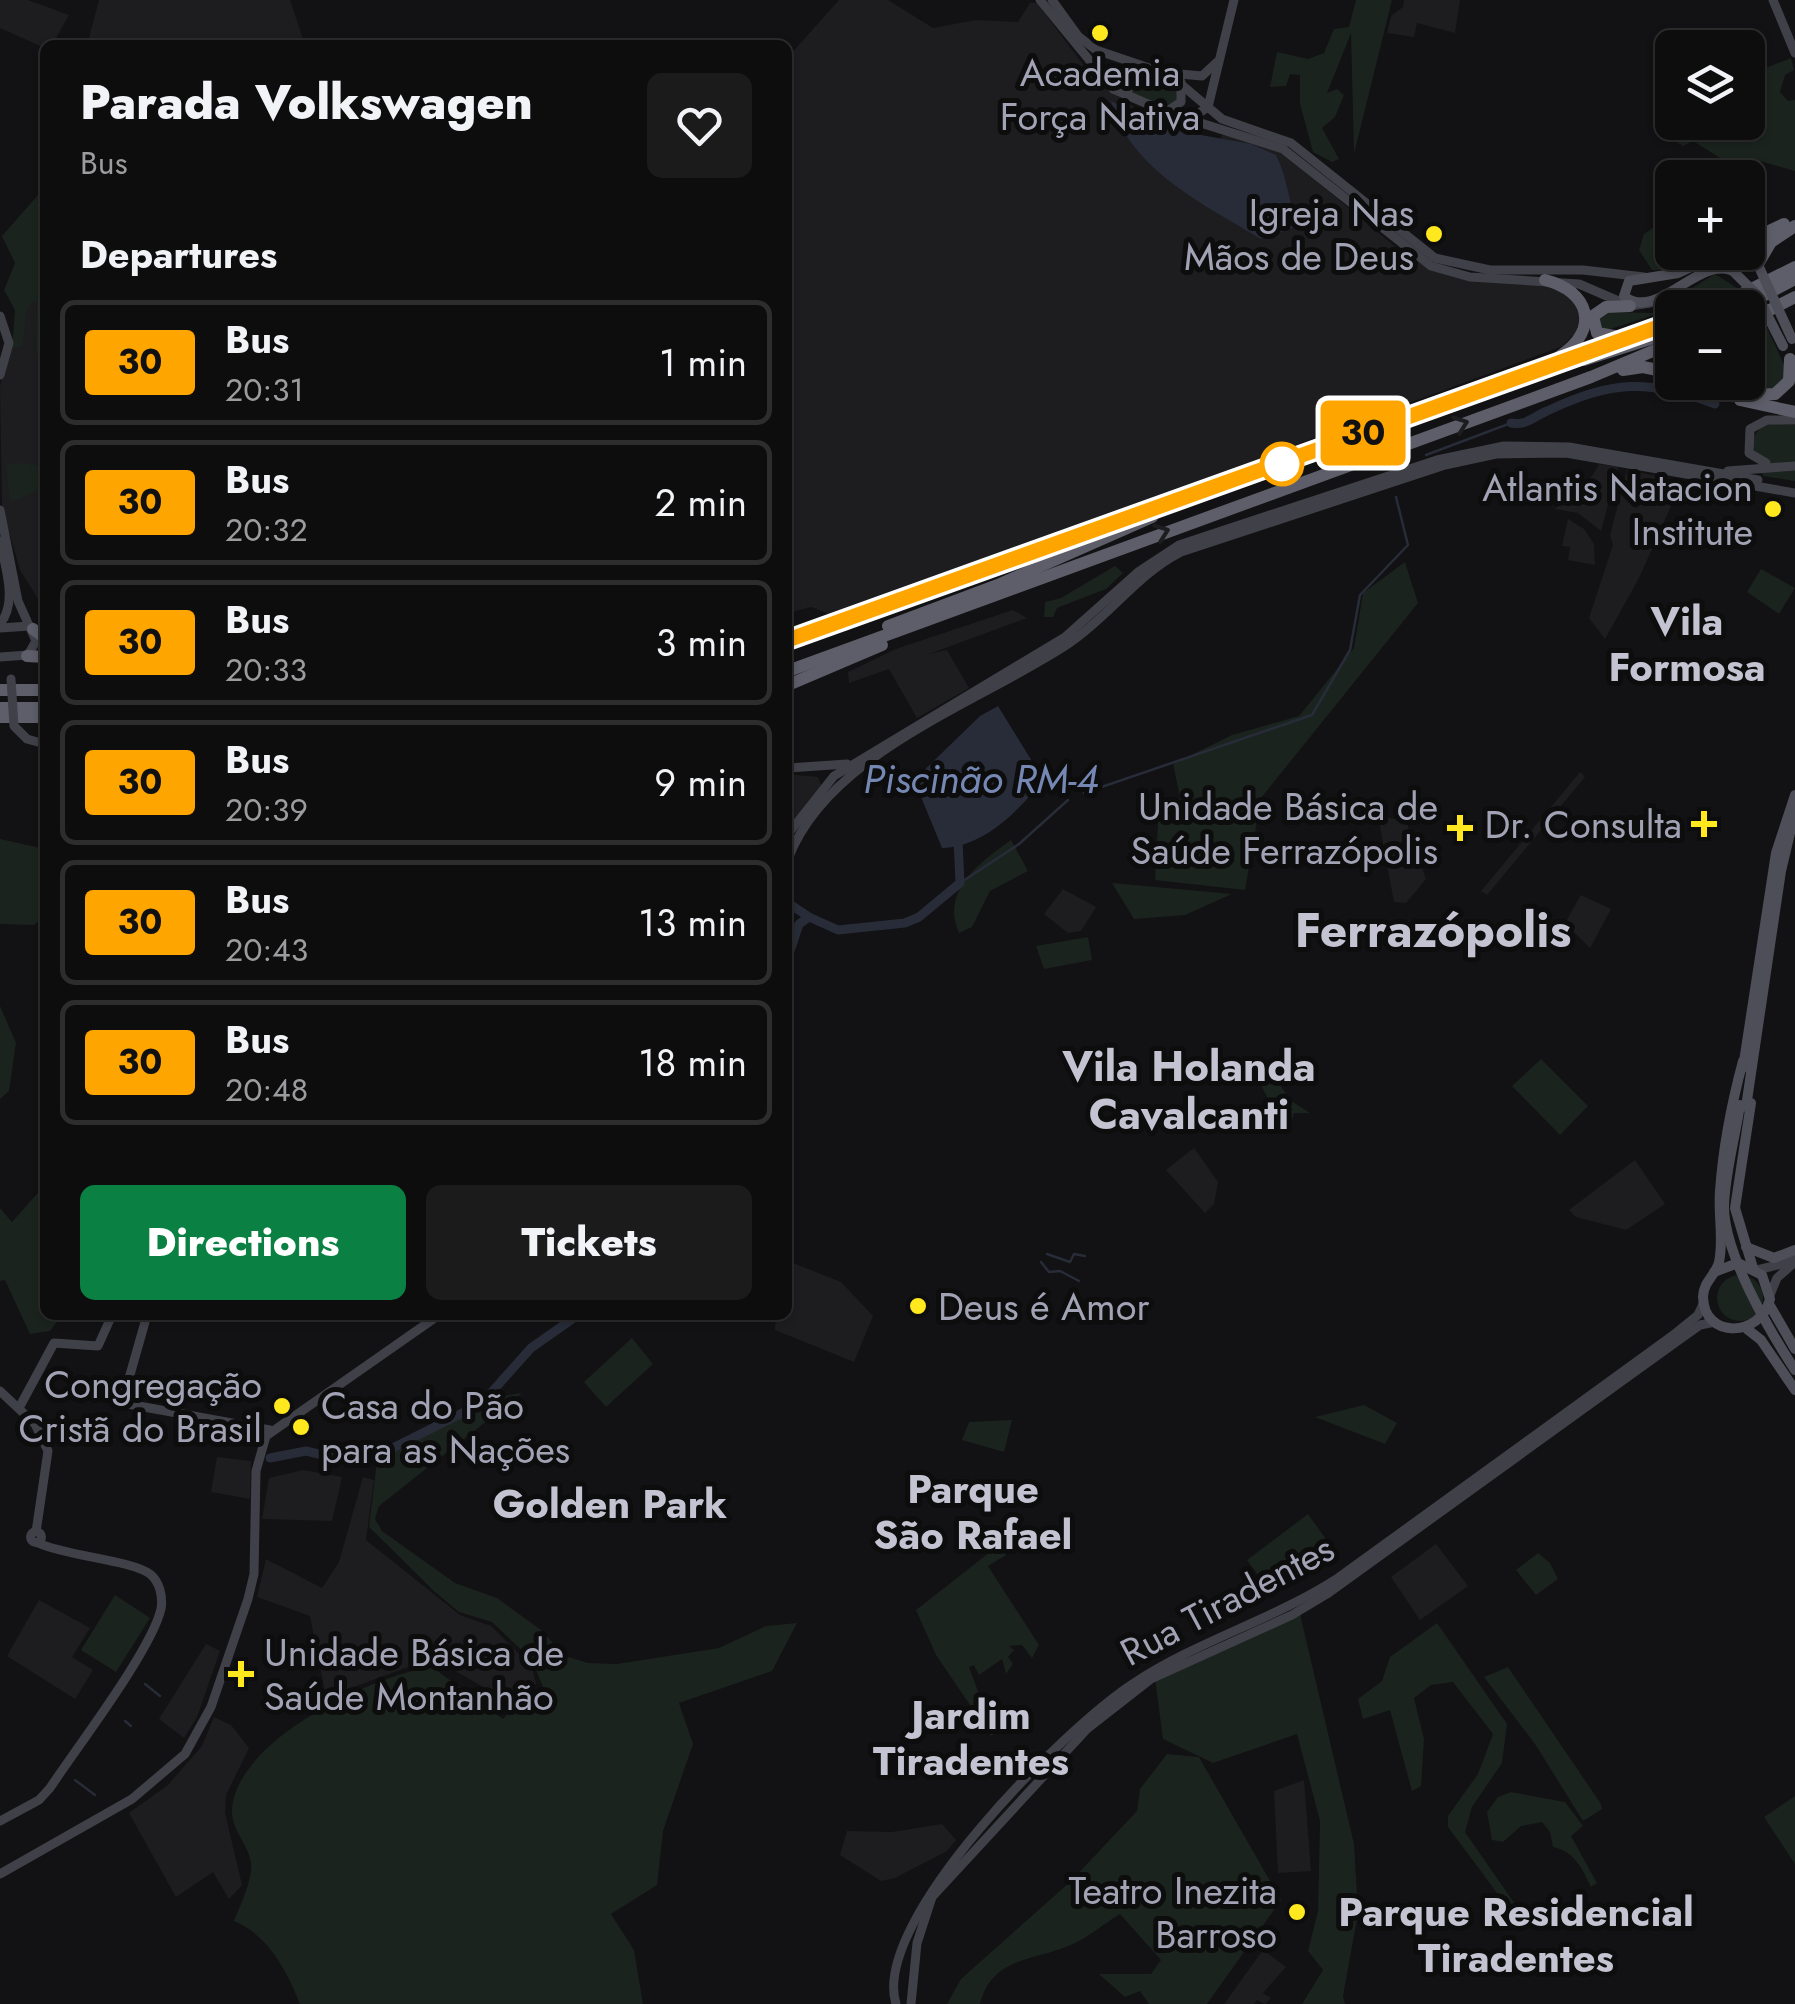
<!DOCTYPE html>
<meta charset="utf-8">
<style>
:root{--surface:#0e0d0e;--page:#1c1b1c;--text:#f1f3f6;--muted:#9b9c9e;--line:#2e2d2e;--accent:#0b8043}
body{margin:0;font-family:Jost,sans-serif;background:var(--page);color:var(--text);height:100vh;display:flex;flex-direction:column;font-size:38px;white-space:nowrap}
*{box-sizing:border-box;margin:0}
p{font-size:32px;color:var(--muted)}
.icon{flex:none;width:55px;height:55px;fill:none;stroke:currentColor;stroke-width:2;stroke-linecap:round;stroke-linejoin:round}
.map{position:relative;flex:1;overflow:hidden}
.panel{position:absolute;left:40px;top:40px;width:752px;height:1280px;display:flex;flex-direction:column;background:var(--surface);border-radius:15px;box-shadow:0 2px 8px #0004,0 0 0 2px var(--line)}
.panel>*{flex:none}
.badge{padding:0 20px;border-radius:8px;font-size:35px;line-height:65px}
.controls{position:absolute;left:1655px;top:30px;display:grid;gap:20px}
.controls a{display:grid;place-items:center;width:110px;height:110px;border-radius:15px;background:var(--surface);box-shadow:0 2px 8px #0004,0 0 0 2px var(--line);font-size:50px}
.map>.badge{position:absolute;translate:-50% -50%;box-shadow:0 0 0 5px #fff}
h2{padding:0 40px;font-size:38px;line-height:90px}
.round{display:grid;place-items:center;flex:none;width:105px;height:105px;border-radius:15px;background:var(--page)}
.headline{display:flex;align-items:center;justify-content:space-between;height:170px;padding:0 40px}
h1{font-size:48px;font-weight:800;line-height:75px}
.action{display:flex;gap:20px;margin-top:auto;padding:20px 40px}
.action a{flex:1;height:115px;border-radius:15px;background:var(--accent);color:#fff;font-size:40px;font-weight:800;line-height:115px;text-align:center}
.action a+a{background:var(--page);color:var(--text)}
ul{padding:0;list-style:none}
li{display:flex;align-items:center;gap:30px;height:125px;margin:0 20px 15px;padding:0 20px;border:5px solid var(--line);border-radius:15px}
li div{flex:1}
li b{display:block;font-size:38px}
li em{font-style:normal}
li .badge{min-width:110px;font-weight:700;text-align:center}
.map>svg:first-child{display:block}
</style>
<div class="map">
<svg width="1795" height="2004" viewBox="0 0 1795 2004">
<rect width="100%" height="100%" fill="#121113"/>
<g fill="#1d1d20">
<path d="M0,0H28L69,15L52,45L45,48L0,28Z"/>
<path d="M99,0H290L305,45H87Z"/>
<path d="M839,0H888L933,28L976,20L1018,22L1030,3H1037L1097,83L1139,110L1192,134L1220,140L1222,135L1245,138L1278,149L1404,254L1434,271L1539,281L1572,296L1580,317L1576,332L1563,346L998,555L829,614L811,607L788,613V57Z"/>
<path d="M1404,0H1460L1455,33L1417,23L1414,37L1387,33L1391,16L1403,7Z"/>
<path d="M45,217V610L20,570L2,507L0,386Z"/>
<path d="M1599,464L1618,467L1601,531L1578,513L1555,509L1593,475Z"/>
<path d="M1627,470L1682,481L1639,578L1605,639L1589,618L1613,545L1610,535Z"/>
<path d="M1568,519L1584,529L1594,544L1595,565L1568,560L1570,547L1562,546Z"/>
<path d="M1013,610L1027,618L929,654L947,650L969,688L917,718L889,669L849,683L848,672L896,649Z"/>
<path d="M1580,772L1585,777L1487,895L1481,891Z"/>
<path d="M788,774L818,777L821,785L791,823Z"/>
<path d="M1378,816L1406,821L1426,879L1406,903L1394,902Z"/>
<path d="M1063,889L1096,907L1081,931L1068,933L1044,914Z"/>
<path d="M1581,895L1611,909L1590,948L1565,923Z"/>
<path d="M1194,1148L1218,1182L1214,1204L1205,1213L1166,1170Z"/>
<path d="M1635,1160L1665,1204L1626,1230L1576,1217L1569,1210Z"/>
<path d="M793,1263L841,1282L873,1316L854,1362L775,1330L776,1315H788V1279Z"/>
<path d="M217,1457L251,1461L250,1499L211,1492Z"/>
<path d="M303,1470L342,1477L332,1521L262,1519L269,1478Z"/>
<path d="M363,1477L374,1480L366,1540L460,1615L491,1626L532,1667L536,1684L509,1702L433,1658L326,1697L310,1616L257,1597L266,1559L322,1588L339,1562Z"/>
<path d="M1436,1544L1468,1586L1420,1620L1391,1577Z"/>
<path d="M39,1600L90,1628L72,1657L93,1670L75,1699L7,1656Z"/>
<path d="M206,1644L220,1651L197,1717L184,1738L159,1719Z"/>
<path d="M214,1717L231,1725L249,1748L226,1795L225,1813L242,1885L229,1899L213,1872L176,1897L129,1813L168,1785L202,1746Z"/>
<path d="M1304,1780L1311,1871L1278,1873L1274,1791Z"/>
<path d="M942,1824L956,1840L947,1851L895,1878L881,1881L840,1855L847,1831L892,1832Z"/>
<path d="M1263,1950L1286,1967L1263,1993L1271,1998L1276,1993L1265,2004L1257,2000L1254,2004H1224Z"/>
</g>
<g fill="#1b231e">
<path d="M1356,0H1392L1354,154L1351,33L1327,93L1337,89L1344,95L1335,117L1322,128L1339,159L1332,162L1313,152L1300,104V75L1290,74L1286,86L1270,87L1277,52L1308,59L1324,53L1334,29L1349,27Z"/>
<path d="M1791,58L1794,70L1785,75L1780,92L1788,101L1795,100V171L1756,160L1751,177L1740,176L1733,166L1693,141L1683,146L1664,134L1672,99V122H1748V75Z"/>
<path d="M1139,69L1157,71L1179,86L1177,102L1167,108L1130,92V78Z"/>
<path d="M45,187L40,342L45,369L36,352L37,302L32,301L26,312L23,345L12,349L15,310L4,290L15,263L2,236Z"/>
<path d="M1653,228L1672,229V252L1706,253L1673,270H1652L1639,250L1644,234Z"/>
<path d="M1715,274L1737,288L1601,332L1598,316L1607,312L1652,313Z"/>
<path d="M1763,319L1785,367L1784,382L1767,395L1718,383L1748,382V328Z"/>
<path d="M1766,423L1795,425V481L1763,476C1757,449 1742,443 1766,423Z"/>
<path d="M22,463L45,467V488L10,502L6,464Z"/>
<path d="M1405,562L1418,603L1261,798L1245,890L1155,880L1158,821L1180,797L1173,764L1232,735L1299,716L1354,648L1363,593Z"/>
<path d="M1115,566L1123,573L1106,589L1057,608L1053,617H1044L1045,602L1061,598Z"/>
<path d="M1761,569L1795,588L1779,614L1747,592Z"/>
<path d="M0,839L45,849V915L34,925L0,924Z"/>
<path d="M1011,840L1028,871L990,891L972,927L959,933C940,891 980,862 1011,840Z"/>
<path d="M1112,883L1232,894L1185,915L1134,919Z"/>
<path d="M1088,937L1092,960L1044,969L1036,946Z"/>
<path d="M0,1006L16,1043L9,1091L0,1099Z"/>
<path d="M1541,1059L1588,1106L1560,1135L1512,1086Z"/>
<path d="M1273,1074L1290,1100L1310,1113H1294L1291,1123L1282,1127L1260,1083Z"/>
<path d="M45,1185V1315H62L50,1331L30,1334L5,1280L0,1281V1208L12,1222Z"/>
<circle cx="1740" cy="1298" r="23"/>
<path d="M632,1338L653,1364L606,1407L584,1382Z"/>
<path d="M522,1393L379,1506L375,1519L382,1531L455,1583L497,1598L541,1630L565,1656L588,1663L617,1664L719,1648L766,1626L797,1623L772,1671L679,1703L693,1744L663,1831L657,1885L611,1914L634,1950L643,2004H300C287,1971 268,1935 234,1921C240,1906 253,1879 251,1863C249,1846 232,1830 232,1813C231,1742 373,1675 432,1667L503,1719L519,1701L551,1707L532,1660L492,1622L459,1612L435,1592L369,1527L377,1461L498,1397Z"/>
<path d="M1364,1405L1397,1423L1385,1444L1315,1417Z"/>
<path d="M1012,1420L1004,1452L962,1440L969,1422Z"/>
<path d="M1308,1514L1331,1546L1270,1591L1247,1560Z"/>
<path d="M999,1545L1006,1555L988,1566L1039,1645L1032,1658L1022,1645L1009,1646L1014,1650L1008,1657L1013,1664L1006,1674L1002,1659L979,1675L974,1665L969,1667L994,1734L991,1736L936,1655L916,1610Z"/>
<path d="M1538,1553L1550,1563L1558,1579L1536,1595L1516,1570Z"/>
<path d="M115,1595L150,1618L116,1672L81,1650Z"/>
<path d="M1300,1614L1354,1844L1358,1913L1343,1996L1345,2004H1302L1323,1970L1308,1951L1318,1911L1320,1821L1297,1734L1213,1763L1163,1739L1155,1679Z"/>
<path d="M1437,1623L1507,1724L1502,1763L1472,1807L1465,1832L1526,1920L1503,1901L1448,1827V1816L1478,1774L1493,1734L1453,1682L1431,1685L1414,1698L1424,1739L1421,1786L1412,1791L1390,1710L1363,1719L1358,1699L1382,1681L1390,1657Z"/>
<path d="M1508,1667L1601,1804L1602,1809L1583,1821L1535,1744L1484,1677Z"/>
<path d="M1167,1754L1199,1757L1281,1900L1207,2004H1149L1140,1991L1125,1997L1099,1974H1151L1161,1960L1120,1914C1105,1923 1089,1937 1073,1944C1036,1961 992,1956 980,2004H947L961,1979L1070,1882L1137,1811L1140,1789Z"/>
<path d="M1511,1792L1565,1802L1583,1826L1571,1836L1597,1883L1591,1887C1581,1867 1575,1852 1553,1847L1550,1832L1542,1822L1521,1826L1503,1842L1492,1840L1487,1812L1498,1797Z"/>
<path d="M1795,1796V1864L1764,1817Z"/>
</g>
<g fill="#272c38">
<path d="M1111,101L1173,130L1251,144L1276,155C1288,179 1288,201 1298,226L1261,239C1204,204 1130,170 1111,101Z"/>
<path d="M998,706L1043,779C1020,811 982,848 942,848L914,780L980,716Z"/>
</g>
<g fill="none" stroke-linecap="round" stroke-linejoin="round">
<g stroke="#272c38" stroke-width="2.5">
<path d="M1426,455L1511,423"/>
<path d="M1084,793L1312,715L1350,650L1360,595L1408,545L1396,497"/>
<path d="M960,883L1019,844L1068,800"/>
<path d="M1047,1254L1070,1262L1074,1254L1085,1256"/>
<path d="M1041,1262L1049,1272L1060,1271L1079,1281"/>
<path d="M145,1684L160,1696"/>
<path d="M125,1721L131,1726"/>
<path d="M75,1780L95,1795"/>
</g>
<g stroke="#272c38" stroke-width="9">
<path d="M1511,423C1526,426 1533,417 1547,411C1614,380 1646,379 1715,404"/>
<path d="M788,903L809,917"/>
<path d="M788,957L799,924L809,917L838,930L905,923L919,917L960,883L958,840"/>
<path d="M270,1458L306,1451L348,1461L371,1459L482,1403L531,1348L578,1315"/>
</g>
<g stroke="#404049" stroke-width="9">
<path d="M1040,0L1113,89L1166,112L1283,149L1431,266L1470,277L1579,284L1630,306L1650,303"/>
<path d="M1052,0L1078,36L1096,50L1170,75L1222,119L1291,143L1435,258L1490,270H1583L1644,277"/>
<path d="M1773,0L1795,53"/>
<path d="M1169,73L1202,76L1217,62"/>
<path d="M1128,96L1127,78L1141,66"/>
<path d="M1166,112L1181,102V82"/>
<path d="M1190,119L1208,107L1234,0"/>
<path d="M0,316L9,343L0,375"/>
<path d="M1766,463L1749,453L1750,429L1767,420H1795"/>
<path d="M1728,471L1795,466"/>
<path d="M0,510L18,601L36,641L28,655L0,657"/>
<path d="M0,541C5,566 18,603 0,624"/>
<path d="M0,628L30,626"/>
<path d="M788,768L847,764"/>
<path d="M788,834L834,776L1065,637L1138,572L1179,545L1437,460L1504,446L1569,447L1758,480"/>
<path d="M788,859C828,753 977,704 1068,644C1109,617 1136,575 1181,552L1445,465L1496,454L1566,453L1795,493"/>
<path d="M1757,1270L1782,1264L1795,1253"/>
<path d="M1770,1295L1777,1278L1795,1262"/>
<path d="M147,1315L122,1403L270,1430"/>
<path d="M0,1391L35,1424L48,1451L36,1532"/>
<path d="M19,1408L54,1343L98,1346L112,1315"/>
<circle cx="36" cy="1537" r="5.5"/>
<path d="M0,1821L39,1800L50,1788C77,1747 151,1651 161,1609C163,1597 160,1582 150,1574C131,1560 66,1556 38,1543"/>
<path d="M0,1874L132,1799L185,1754L211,1707L248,1599L254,1574L256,1471L266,1436L439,1315"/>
<path d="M896,2004C870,1920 1067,1726 1134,1683C1199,1640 1273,1620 1338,1578L1672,1336L1698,1315L1704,1302"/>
<path d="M911,2004L917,1943L932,1897L1087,1729L1151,1679L1292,1615L1327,1594L1683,1337L1700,1325L1715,1322"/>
</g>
<g stroke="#4e4e58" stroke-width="10">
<path d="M1724,252L1678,273L1629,281L1624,296C1657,323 1698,255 1733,271"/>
<path d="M1717,264L1744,258L1746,252"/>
<path d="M1743,1068L1776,853L1795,795"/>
<path d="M1751,1103L1735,1208L1753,1268"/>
<path d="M1746,1107L1781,871L1795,812"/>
<path d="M1746,1247L1774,1258L1795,1250"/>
<path d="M1714,1272L1738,1263L1762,1275L1770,1299C1761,1337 1704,1340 1703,1297C1703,1282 1716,1275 1719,1262C1724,1240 1718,1214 1720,1191C1723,1148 1732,1102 1743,1061"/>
<path d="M1769,1304L1795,1349"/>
<path d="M1747,1329L1761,1340L1795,1390"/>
</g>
<g stroke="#5e5e6a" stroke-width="12">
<path d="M1748,241L1784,224"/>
<path d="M1758,264L1771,242L1795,226"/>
<path d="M1545,280C1589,291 1601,329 1560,356"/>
<path d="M1714,308L1795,267"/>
<path d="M1740,308L1795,279"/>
<path d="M1748,321L1795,297"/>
<path d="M1620,337L1597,333L1593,316L1606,307L1630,306"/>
<path d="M1584,360L1672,332"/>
<path d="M1623,370L1643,367L1672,373"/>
<path d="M1695,382L1721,393"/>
<path d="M1715,382L1750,395L1775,394L1789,381L1790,359"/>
<path d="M1740,400L1795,412"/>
<path d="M888,626L1000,584L1152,517"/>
<path d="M33,629L45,638"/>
<path d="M788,640L1672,322"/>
<path d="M27,656L45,657"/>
<path d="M788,671L1591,377L1672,343"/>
<path d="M788,685L882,645"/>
<path d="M0,690H45"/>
<path d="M0,708H45"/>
<path d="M0,717H45"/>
</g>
<path stroke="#404049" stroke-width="9" d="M11,679L14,726L27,739L45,744"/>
<g stroke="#4e4e58" stroke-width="10">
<path d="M1759,267L1792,339"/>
<path d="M1733,271L1757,295L1783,346"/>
<path d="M1740,1105C1735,1138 1725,1173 1724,1206C1724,1254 1769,1330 1795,1370"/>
</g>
</g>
<defs><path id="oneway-chevron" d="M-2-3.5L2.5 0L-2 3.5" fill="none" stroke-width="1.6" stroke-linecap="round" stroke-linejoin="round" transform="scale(2.5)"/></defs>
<g stroke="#1d1d20">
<use href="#oneway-chevron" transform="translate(1461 424) rotate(-20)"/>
<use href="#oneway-chevron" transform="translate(1162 532) rotate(-20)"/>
</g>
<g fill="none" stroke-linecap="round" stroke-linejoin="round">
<defs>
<path id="line" d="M788,640L1672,322"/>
</defs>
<use href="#line" stroke="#fff" stroke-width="22"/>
<use href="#line" stroke="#ffa500" stroke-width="15"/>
</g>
<g fill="#ffe81e" stroke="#0d0d0e" stroke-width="4">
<circle cx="1100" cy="33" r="10"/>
<circle cx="1434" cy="234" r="10"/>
<circle cx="1773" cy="509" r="10"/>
<path d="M1699 809h10v10h10v10h-10v10h-10v-10h-10v-10h10z"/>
<path d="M1455 813h10v10h10v10h-10v10h-10v-10h-10v-10h10z"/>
<circle cx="918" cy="1306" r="10"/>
<circle cx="282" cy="1406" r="10"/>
<circle cx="301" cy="1427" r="10"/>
<path d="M236 1659h10v10h10v10h-10v10h-10v-10h-10v-10h10z"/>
<circle cx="1297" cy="1912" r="10"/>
</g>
<circle fill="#fff" stroke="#ffa500" stroke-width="5" cx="1282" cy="464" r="20"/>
<g text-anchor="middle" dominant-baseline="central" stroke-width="10" stroke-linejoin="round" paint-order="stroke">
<g font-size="38" fill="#a1a3b5" stroke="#0d0d0e" text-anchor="end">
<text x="1100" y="72" text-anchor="middle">Academia<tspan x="1100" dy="44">Força Nativa</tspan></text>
<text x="1414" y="212">Igreja Nas<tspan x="1414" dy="44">Mãos de Deus</tspan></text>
<text x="1753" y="487">Atlantis Natacion<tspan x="1753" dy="44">Institute</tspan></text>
<text x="1438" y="806">Unidade Básica de<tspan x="1438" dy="44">Saúde Ferrazópolis</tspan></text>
<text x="1682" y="824">Dr. Consulta</text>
<text x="938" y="1306" text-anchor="start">Deus é Amor</text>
<text x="262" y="1384">Congregação<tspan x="262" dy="44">Cristã do Brasil</tspan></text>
<text x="321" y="1405" text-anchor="start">Casa do Pão<tspan x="321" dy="44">para as Nações</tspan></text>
<text x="264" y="1652" text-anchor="start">Unidade Básica de<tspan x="264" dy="44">Saúde Montanhão</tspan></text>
<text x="1277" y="1890">Teatro Inezita<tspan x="1277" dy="44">Barroso</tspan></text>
</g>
<g font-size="38" fill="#a1a3b5" stroke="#0d0d0e">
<text transform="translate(1227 1600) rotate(-28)">Rua Tiradentes</text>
</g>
<g font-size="40" font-weight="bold" fill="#c3c3d1" stroke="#0d0d0e">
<text x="1687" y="621">Vila<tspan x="1687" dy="46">Formosa</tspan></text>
<text x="973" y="1489">Parque<tspan x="973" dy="46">São Rafael</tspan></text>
<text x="610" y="1504">Golden Park</text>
<text x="971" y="1715">Jardim<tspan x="971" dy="46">Tiradentes</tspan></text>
<text x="1516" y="1912">Parque Residencial<tspan x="1516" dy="46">Tiradentes</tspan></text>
</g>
<g font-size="40" font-style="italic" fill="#7588b4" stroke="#0d0d0e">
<text x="981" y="779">Piscinão RM-4</text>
</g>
<g font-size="42" font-weight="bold" fill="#c3c3d1" stroke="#0d0d0e">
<text x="1189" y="1066">Vila Holanda<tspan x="1189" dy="48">Cavalcanti</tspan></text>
</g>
<g font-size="48" font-weight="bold" fill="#c3c3d1" stroke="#0d0d0e">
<text x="1433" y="930">Ferrazópolis</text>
</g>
</g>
</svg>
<div class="controls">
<a><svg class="icon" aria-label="layers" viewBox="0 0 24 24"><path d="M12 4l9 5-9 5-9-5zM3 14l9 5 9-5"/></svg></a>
<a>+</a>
<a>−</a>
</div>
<b class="badge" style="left:1363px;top:433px;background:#ffa500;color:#111">30</b>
<section class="panel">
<div class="headline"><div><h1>Parada Volkswagen</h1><p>Bus</p></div><a class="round"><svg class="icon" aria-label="heart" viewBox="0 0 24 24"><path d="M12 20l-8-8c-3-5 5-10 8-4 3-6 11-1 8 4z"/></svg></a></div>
<h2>Departures</h2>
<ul>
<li><span class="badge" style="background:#ffa500;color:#111">30</span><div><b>Bus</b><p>20:31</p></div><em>1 min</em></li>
<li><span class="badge" style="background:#ffa500;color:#111">30</span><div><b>Bus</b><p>20:32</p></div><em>2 min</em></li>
<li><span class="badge" style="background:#ffa500;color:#111">30</span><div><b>Bus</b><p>20:33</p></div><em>3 min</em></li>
<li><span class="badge" style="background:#ffa500;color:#111">30</span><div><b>Bus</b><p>20:39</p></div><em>9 min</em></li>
<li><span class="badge" style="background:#ffa500;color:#111">30</span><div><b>Bus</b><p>20:43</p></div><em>13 min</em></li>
<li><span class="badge" style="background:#ffa500;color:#111">30</span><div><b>Bus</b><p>20:48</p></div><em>18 min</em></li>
</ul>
<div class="action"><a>Directions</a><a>Tickets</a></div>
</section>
</div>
